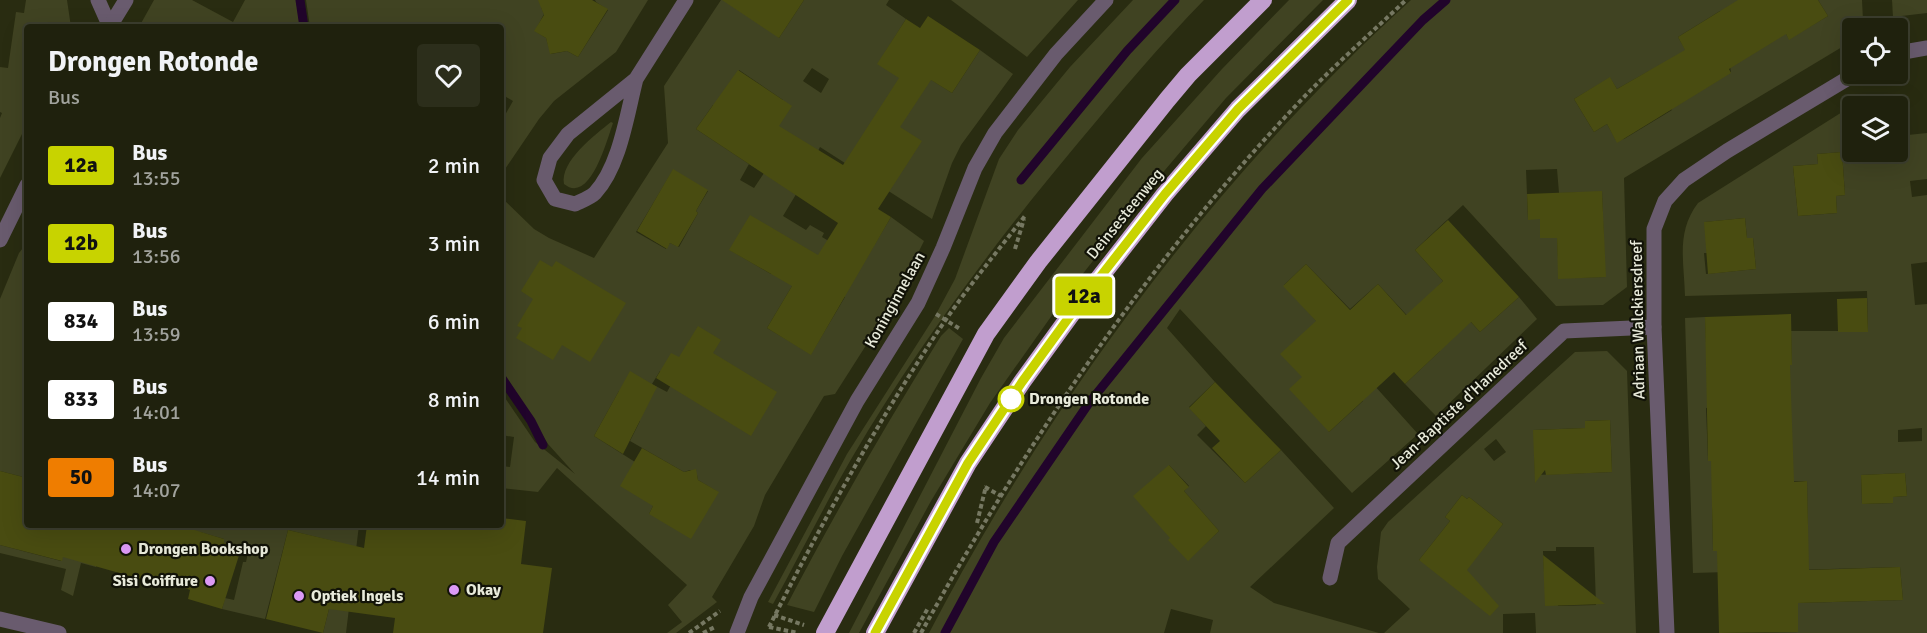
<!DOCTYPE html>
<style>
:root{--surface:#1f210d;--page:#2c2e1b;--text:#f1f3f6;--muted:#a1a39d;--line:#3c3e2e}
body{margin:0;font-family:Signika,sans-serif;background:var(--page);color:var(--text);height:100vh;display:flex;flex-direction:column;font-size:22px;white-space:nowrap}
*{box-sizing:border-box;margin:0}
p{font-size:20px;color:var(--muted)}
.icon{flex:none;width:33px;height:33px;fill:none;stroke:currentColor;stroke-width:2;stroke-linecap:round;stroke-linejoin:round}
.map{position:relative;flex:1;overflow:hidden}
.drawer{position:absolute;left:24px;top:24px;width:480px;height:504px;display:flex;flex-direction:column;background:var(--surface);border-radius:6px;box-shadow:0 6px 24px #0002,0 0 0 2px var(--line)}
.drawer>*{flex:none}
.badge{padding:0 12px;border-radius:4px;font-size:21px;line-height:39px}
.fabs{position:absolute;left:1842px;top:18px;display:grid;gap:12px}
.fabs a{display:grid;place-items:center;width:66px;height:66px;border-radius:6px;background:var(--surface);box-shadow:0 6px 24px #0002,0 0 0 2px var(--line);font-size:30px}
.map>.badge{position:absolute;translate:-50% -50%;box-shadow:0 0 0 3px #fff}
.round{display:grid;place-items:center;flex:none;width:63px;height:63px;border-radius:6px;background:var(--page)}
.head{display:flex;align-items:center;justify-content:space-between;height:102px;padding:0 24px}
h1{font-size:28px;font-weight:800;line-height:45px}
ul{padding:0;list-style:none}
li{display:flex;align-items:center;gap:18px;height:78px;padding:0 24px}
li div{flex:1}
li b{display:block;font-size:22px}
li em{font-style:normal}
li .badge{min-width:66px;font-weight:700;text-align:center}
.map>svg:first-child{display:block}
</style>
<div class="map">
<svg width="1927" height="633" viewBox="0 0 1927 633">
<rect width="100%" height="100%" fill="#292c11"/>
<g fill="#404322" fill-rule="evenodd">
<path d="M26,0H67L71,27H27V124L0,178V118L2,113L0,112V67L8,68L16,12L24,13Z"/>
<path d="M154,0H192L233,22L245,0H296L300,27H139Z"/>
<path d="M306,0H545L541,7L544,14L535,31L546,38L551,54L567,51L578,57L608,10L596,2L595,0H648L616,52L554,101L539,119L503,172H501V122L513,101L501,94V27H310Z"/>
<path d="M721,0H751L779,38L804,0H889L886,5L906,19L886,51L952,93L980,50L1013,74L961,145L952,163L932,219L820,147L804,181L783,216L806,230L810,225L824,233L822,237L864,262L891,217L924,241L893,303L835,394L824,396L765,495L754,526L712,597L717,602L676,633H667L682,622L668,605L687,585L557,468L538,492L502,488L503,474H501V466L510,467L514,437L501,435V392L535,442L575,474L548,444L501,368V237L506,229L501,225V197L534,229L549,238L594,258L668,143L664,86ZM812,68L829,79L821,93L803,81ZM739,70L783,100L776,112L768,135L749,164L696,129L713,105L718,108L726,89ZM749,164L764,173L754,188L740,180ZM673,170L708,191L696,211L698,213L679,247L670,243L666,249L636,232ZM790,242L771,274L730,250ZM801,271L845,297L811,354L767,328ZM660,371L674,379L667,392L652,384ZM619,391L640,421L630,441L684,472L690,470L697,475L698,480L718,492L649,514L653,506L635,462L594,436Z"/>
<path d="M951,0H1078L1027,57Z"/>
<path d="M1133,0H1204C1160,45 1119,94 1078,143C996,241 918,345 853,456C825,504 800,555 773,604L768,602L847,454L935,316L955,279L999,159L1018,130L1070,67Z"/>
<path d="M1289,0H1323L1226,98L1154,183L1067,294L990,403L931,501L859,633H849L981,378L1004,338L1142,158L1222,69Z"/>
<path d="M1411,0H1766L1789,39L1828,16L1818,0H1862L1863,20L1851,21L1852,41L1624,178L1627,287L1603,305L1556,306L1463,205L1415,250L1443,281L1438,286L1480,332L1519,297L1537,319L1436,416L1405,384L1440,351L1378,284L1350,309L1306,264L1284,285L1418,434L1352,493L1180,309L1167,328L1215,382L1189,407L1206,426L1197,435L1245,483L1281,450L1334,508L1250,587L1274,603L1379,633H1210L1213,620L1171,609L1164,633H929C1052,398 1214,179 1411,0ZM1720,11L1731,72L1707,87L1678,37ZM1649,71L1672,110L1624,139L1616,140L1607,124L1594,132L1574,99L1610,78L1617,89ZM1557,169L1559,193L1602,192L1605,277L1559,278L1557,238H1540V219H1528L1526,170ZM1281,354L1363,401L1329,432L1304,376ZM1169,465L1189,486L1184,491L1219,531L1188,560Z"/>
<path d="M1892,0H1927V13L1893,17Z"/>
<path d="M1858,102L1859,106H1852V152H1898V136L1927,133V179L1910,181L1912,197L1927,195V262L1911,264L1915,305L1927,304V633H1764L1798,632V603L1903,600L1900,567L1693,573L1685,318L1705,317L1707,367L1792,365L1791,331H1868L1867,291L1685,296C1684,261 1676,232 1698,203ZM1842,152L1845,195L1836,196L1837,213L1798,216L1793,166L1818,164L1817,154ZM1745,218L1747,238H1753L1756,269L1706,274L1704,253H1707L1705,222ZM1791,405L1708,461V460L1706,408ZM1922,428V441L1898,442V430ZM1905,473L1907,496L1893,497V503L1862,504L1861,475ZM1807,481L1808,549L1713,551L1712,501L1769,498L1768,482Z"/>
<path d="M611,122L613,123C607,140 590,205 564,184C560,161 595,135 611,122Z"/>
<path d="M27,243V478L0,471V299L19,253Z"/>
<path d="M949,328L963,339L842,556L814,612L787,605C835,513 886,424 941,336Z"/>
<path d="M1607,351L1627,371L1636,633H1536L1535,613L1503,614V633H1384L1410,609L1378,579L1377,567L1381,532L1388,522L1575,352ZM1610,420L1612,472L1535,475L1534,430L1585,428V421ZM1496,439L1506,452L1494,461L1484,449ZM1462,495L1467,499L1469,497L1503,524L1466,570L1419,560L1450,521L1445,517ZM1556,547H1594L1596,605L1558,606L1556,572H1544L1543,551H1556Z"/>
<path d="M71,525H107L96,567L81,563L73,596L61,590L66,569L0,553V545L61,561Z"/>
<path d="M159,525H359L346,633H323L329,609L337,542L288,530L265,619L222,609L225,598L234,600L243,562H246L249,548L224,543V539L200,532L181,587L145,578Z"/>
</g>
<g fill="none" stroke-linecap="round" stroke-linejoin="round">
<g stroke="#21042b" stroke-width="9">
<path d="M300,0L304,27"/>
<path d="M1021,180L1127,51L1175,0"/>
<path d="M501,377L531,421L543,445"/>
<path d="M945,633L994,542L1089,403L1262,189L1423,20L1446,0"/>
</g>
</g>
<g fill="#494c11">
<path d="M538,0H592L608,9L578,57L567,51L550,54L546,38L534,31L544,15Z"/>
<path d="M722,0H804L779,38Z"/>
<path d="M1738,0H1818L1828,16L1789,40L1786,34L1729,69L1731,73L1617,143L1607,124L1594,132L1574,99L1610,77L1617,89L1685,50L1678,37Z"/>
<path d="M928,16L980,50L952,93L931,80L900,127L922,141L878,209L891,217L811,355L767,328L792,286L729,250L750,215L818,255L838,223L696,129L738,70L792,106L779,126L843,165L899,78L877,64L906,19L920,28Z"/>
<path d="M1842,152L1845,195L1836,196L1837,213L1798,216L1793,166L1818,164L1817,154Z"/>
<path d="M673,169L708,190L696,211L698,213L678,247L670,243L667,249L637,231Z"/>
<path d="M1602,191L1606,277L1558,279L1557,238H1540V219L1528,220L1527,194Z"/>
<path d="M1745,218L1747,238H1753L1756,269L1708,274L1704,222Z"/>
<path d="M1448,220L1519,297L1480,332L1471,322L1405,384L1394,372L1329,432L1289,389L1302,377L1280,354L1316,321L1283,286L1306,264L1350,310L1378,284L1406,315L1443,281L1415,250Z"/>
<path d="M540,260L552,267L556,261L626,303L590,362L562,345L553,360L516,338L522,328L517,326L533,299L521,291Z"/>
<path d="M1867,298L1868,332H1838L1837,299Z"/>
<path d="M1791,314L1792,365H1790L1794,482L1807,481L1809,570L1900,567L1903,600L1798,603V632L1719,633L1717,551H1713L1711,461H1708L1705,317Z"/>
<path d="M698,326L721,340L713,353L777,392L751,436L656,378L671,353L679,357Z"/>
<path d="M630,371L657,387L623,454L594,436Z"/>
<path d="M1215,382L1281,450L1245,483L1212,448L1220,441L1189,408Z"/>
<path d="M1610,420L1612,472L1546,475L1545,470L1535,483L1533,430L1585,428V421Z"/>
<path d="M642,448L684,472L696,469L698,480L719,492L691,539L649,514L653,506L620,486Z"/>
<path d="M1169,465L1189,487L1184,491L1219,531L1188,561L1168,540L1170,538L1133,496Z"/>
<path d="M0,471L27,478V525H178L224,539V543L242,546L222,609L188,599L190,590L146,574L144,580L63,557L62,561L0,545Z"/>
<path d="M1905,473L1907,496L1893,497V503L1862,504L1861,475Z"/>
<path d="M1462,495L1467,499L1469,497L1503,524L1467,570L1499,606L1490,616L1419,560L1450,521L1445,517Z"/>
<path d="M501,518L526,521L521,564L552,568L543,633H393L395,618L329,609L323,633L266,619L288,530L364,548L367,525H501Z"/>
<path d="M1543,555L1605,604L1545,606Z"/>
</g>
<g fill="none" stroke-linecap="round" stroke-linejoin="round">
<g stroke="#767862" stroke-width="4" stroke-dasharray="4.5 3" stroke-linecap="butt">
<path d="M1015,249L1024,219"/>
<path d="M936,314L960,329"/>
<path d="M985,487L1001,496"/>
<path d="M977,523L986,486"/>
<path d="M774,615L804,625"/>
<path d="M769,627C817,532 869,437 927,348C956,302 991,259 1025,216"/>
<path d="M769,627L798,633"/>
<path d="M689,633L720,611"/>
<path d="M703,633L715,627"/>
<path d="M914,633L928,608"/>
<path d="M921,633C1027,441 1152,256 1304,97C1336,64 1372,32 1406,0"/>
</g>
<g stroke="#695b6e" stroke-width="15">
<path d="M98,0L110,27"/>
<path d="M110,26L126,0"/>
<path d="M1898,53L1927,48"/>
<path d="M636,79C627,114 620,166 595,193C590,198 581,201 575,204L555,199L544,180L550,158L568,134L636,79L686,0"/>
<path d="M0,240L27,185"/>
<path d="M1330,578L1338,543L1564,331L1654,327"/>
<path d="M0,619L59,633"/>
<path d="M737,633L751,597L857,401L918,303L943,248L975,168L995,133L1056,54L1106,0"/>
<path d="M1667,633L1654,327V229L1665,201L1684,180L1727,151L1855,74"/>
</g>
<g stroke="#c19ece" stroke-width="18">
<path d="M825,633L986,334L1038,262L1167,100L1188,75L1263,0"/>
<path d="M875,633L968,463L1022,382L1075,309L1165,194L1238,109L1348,0"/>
</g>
</g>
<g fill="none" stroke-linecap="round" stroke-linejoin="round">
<defs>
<path id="line" d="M875,633L968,463L1022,382L1075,309L1165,194L1238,109L1348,0"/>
</defs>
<use href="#line" stroke="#fff" stroke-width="14"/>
<use href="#line" stroke="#c8d300" stroke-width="9"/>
</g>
<circle fill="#fff" stroke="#c8d300" stroke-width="3" cx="1011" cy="399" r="12"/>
<g fill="#dc99f5" stroke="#121308" stroke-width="2">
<circle cx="126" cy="549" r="6"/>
<circle cx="210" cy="581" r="6"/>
<circle cx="454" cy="590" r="6"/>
<circle cx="299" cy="596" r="6"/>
</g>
<g text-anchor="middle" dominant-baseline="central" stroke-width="4.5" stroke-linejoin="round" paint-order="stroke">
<g font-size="16" fill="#e8eada" stroke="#121308">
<text transform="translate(1125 214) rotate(-51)">Deinsesteenweg</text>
<text transform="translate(895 300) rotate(-61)">Koninginnelaan</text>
<text transform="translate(1638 320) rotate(-91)">Adriaan Walckiersdreef</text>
<text transform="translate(1459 405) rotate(-43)">Jean-Baptiste d'Hanedreef</text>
</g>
<g font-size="16" font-weight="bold" fill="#e8eada" stroke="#121308" text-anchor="start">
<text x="1029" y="399">Drongen Rotonde</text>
</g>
<g font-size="16" font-weight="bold" fill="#e8eada" stroke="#121308" text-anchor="start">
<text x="138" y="549">Drongen Bookshop</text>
<text x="198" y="581" text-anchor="end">Sisi Coiffure</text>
<text x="466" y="590">Okay</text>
<text x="311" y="596">Optiek Ingels</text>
</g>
</g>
</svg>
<div class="fabs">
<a><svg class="icon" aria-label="locate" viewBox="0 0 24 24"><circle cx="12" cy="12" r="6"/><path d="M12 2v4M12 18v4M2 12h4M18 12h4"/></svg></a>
<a><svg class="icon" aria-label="layers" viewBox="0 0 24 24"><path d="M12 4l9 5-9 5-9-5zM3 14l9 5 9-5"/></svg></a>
</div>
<b class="badge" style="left:1084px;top:296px;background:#c8d300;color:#111">12a</b>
<section class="drawer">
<div class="head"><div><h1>Drongen Rotonde</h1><p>Bus</p></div><a class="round"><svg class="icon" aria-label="heart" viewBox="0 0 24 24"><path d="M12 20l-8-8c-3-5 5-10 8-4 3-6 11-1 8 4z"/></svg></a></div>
<ul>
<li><span class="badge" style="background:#c8d300;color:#111">12a</span><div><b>Bus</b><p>13:55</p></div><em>2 min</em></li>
<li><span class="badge" style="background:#c8d300;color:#111">12b</span><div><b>Bus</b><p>13:56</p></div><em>3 min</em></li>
<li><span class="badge" style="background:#fff;color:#111">834</span><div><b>Bus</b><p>13:59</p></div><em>6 min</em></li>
<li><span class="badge" style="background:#fff;color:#111">833</span><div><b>Bus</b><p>14:01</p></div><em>8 min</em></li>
<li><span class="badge" style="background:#ef7d00;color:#111">50</span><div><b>Bus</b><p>14:07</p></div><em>14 min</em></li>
</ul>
</section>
</div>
